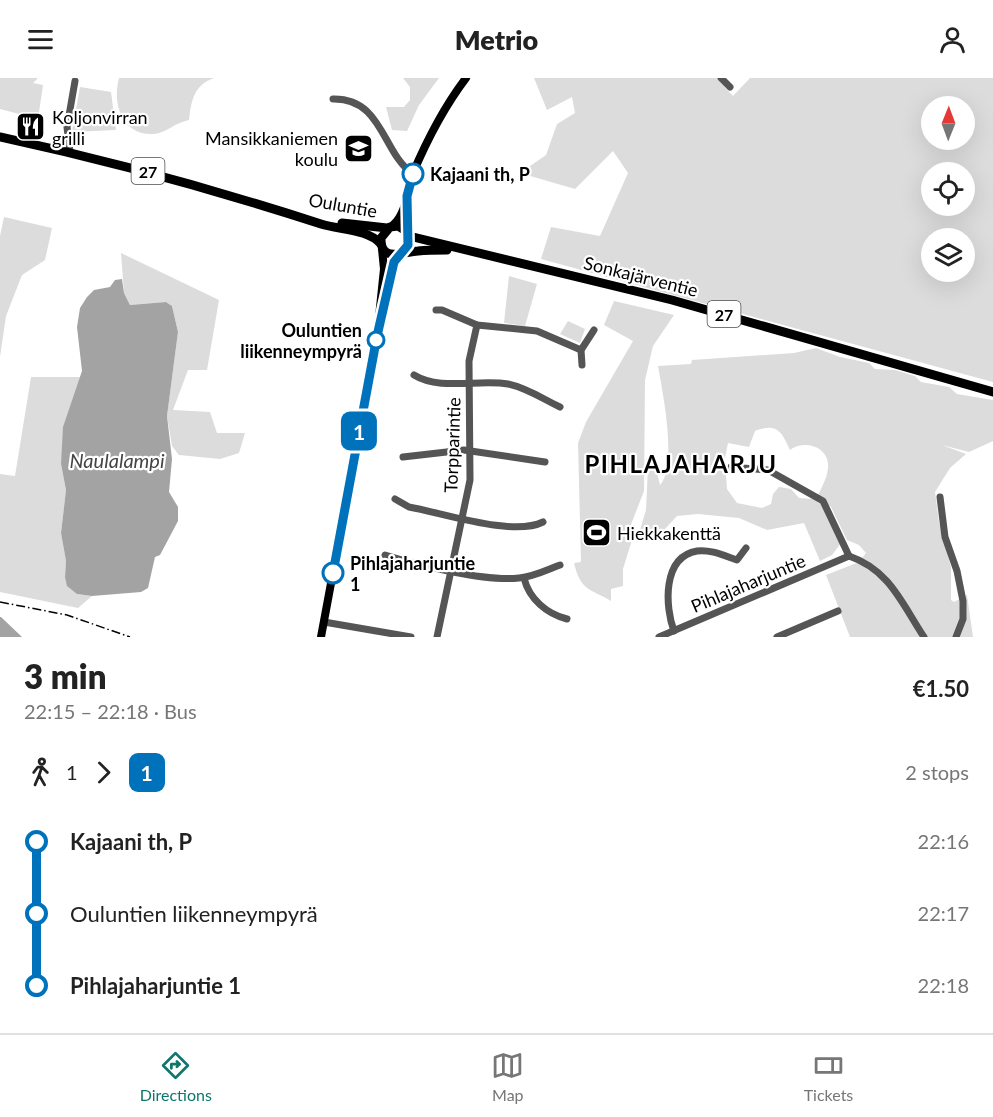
<!DOCTYPE html>
<meta charset="utf-8">
<style>
:root{--surface:#fff;--page:#f6f6f6;--text:#222;--muted:#767676;--line:#e0e0e0;--accent:#0f766e}
body{margin:0;font-family:Lato,sans-serif;background:var(--page);color:var(--text);height:100vh;display:flex;flex-direction:column;font-size:22px;white-space:nowrap}
*{box-sizing:border-box;margin:0}
p{font-size:20px;color:var(--muted)}
.icon{flex:none;width:33px;height:33px;fill:none;stroke:currentColor;stroke-width:2;stroke-linecap:round;stroke-linejoin:round}
.map{position:relative;height:559px;overflow:hidden}
.side{display:flex;flex-direction:column;background:var(--surface);flex:1}
.side>*{flex:none}
.badge{padding:0 12px;border-radius:9px;font-size:21px;line-height:39px}
.needle{width:39px;rotate:1deg}
.tools{position:absolute;left:921px;top:18px;display:grid;gap:12px}
.tools a{display:grid;place-items:center;width:54px;height:54px;border-radius:50%;background:var(--surface);box-shadow:0 6px 24px #0002;font-size:30px}
.map>.badge{position:absolute;translate:-50% -50%;box-shadow:0 0 0 3px #fff}
.legs{display:flex;align-items:center;gap:9px;height:66px;padding:0 24px;font-size:20px}
.legs p{margin-inline-start:auto}
.overview{display:flex;align-items:center;justify-content:space-between;height:102px;padding:0 24px}
h1{font-size:33px;font-weight:800;line-height:45px}
ul{padding:0 24px;list-style:none}
li{display:flex;align-items:center;gap:21px;height:72px;font-size:22px}
li i{display:grid;place-items:center;width:9px;height:100%;margin:0 8px;background:currentColor}
li i::after{content:'';width:15px;height:15px;margin:-8px;border:4px solid;border-radius:50%;background:var(--surface)}
li p{margin-inline-start:auto}
li:first-child i{background:linear-gradient(#0000 50%,currentColor 0)}
li:last-child i{background:linear-gradient(currentColor 50%,#0000 0)}
header{display:flex;justify-content:space-between;align-items:center;height:78px;padding:0 24px;background:var(--surface);font-size:27px;font-weight:800}
.tab-bar{display:flex;justify-content:space-around;align-items:center;height:84px;border-top:2px solid var(--line);background:var(--surface);font-size:16px;color:var(--muted)}
.tab-bar a{display:grid;justify-items:center;gap:3px}
.tab-bar .current{color:var(--accent)}
.map>svg:first-child{display:block}
</style>
<header><svg class="icon" aria-label="menu" viewBox="0 0 24 24"><path d="M4 6h16M4 12h16M4 18h16"/></svg>Metrio<svg class="icon" aria-label="person" viewBox="0 0 24 24"><circle cx="12" cy="8" r="4"/><path d="M4 21q1-7 8-7t8 7"/></svg></header>
<div class="map">
<svg width="993" height="559" viewBox="0 0 993 559">
<rect width="100%" height="100%" fill="#fff"/>
<g fill="#dcdcdc" fill-rule="evenodd">
<path d="M0,0H38L33,5L43,7L38,41L0,31Z"/>
<path d="M119,0H214C194,7 191,23 189,42C176,44 166,55 154,56C122,58 112,26 119,0Z"/>
<path d="M403,0H439L419,27L407,53L392,52L386,29H404L410,22V9Z"/>
<path d="M534,0H716L733,18L750,0H993V304L541,181L551,149L600,158L628,95L613,73L575,111L520,95L546,77L557,46L575,35L572,19L547,32ZM932,28H964V62H932ZM932,94H964V128H932ZM932,160H964V194H932Z"/>
<path d="M80,9L111,14L116,52L72,54Z"/>
<path d="M4,139L52,150L45,182L22,197L6,238L0,279V158Z"/>
<path d="M121,175L219,222L207,292H188L173,332L210,334L217,355H245L239,375L220,381L179,377L172,368L167,338L178,254L172,228L166,224L130,227L124,215Z"/>
<path d="M509,198L537,206L525,248L504,245Z"/>
<path d="M614,223L674,237L653,268L645,302L644,413L630,449L635,452L623,491V508L611,511V523C590,510 581,514 574,485L581,484L578,365L586,344L633,263L604,247Z"/>
<path d="M568,243L585,251L580,265L560,256Z"/>
<path d="M816,270L840,279L869,285L875,291L895,292L915,298L921,304L949,309L957,316L993,322V363L969,374L942,367L966,376L950,390L935,414L939,444L951,489V522L954,524L967,517L973,559H850L826,497L859,484L866,475L859,467L847,462L831,429L818,417C823,407 829,396 828,385C826,367 802,362 790,372C782,355 778,344 755,353L749,369L728,365L722,395L726,397L727,411L737,425L762,430L771,426L773,416L779,409L791,411L799,420L813,421L822,427L841,465L832,477L820,483L804,445L767,452L739,440L698,436L677,438L664,452L644,456L636,465L646,432L648,389L656,391L660,407C678,387 662,311 658,288L691,286L692,282L794,275Z"/>
<path d="M31,299H80L61,386L66,412L61,455L66,483L65,499L77,516L92,518L78,530L0,514V396L15,398Z"/>
</g>
<g fill="#a3a3a3">
<path d="M122,201L124,215L130,227L166,224L172,228L178,254L167,338L172,381L169,414L178,429V443L160,477L155,479L148,510L141,514L92,518L77,516L67,508L65,499L66,483L61,455L66,412L61,386L63,349L82,293L77,249L80,230L87,219L94,212L110,209L115,202Z"/>
<path d="M0,539H1L22,559H0Z"/>
</g>
<g fill="none" stroke-linecap="round" stroke-linejoin="round">
<g stroke="#555" stroke-width="7">
<path d="M721,0L730,9"/>
<path d="M333,21C383,20 382,75 413,96"/>
<path d="M70,74L67,49L75,3"/>
<path d="M436,232H442L477,247L537,253L581,272"/>
<path d="M582,287L581,272L594,252"/>
<path d="M414,297C440,313 479,301 508,306C527,310 543,321 560,329"/>
<path d="M403,379L464,372L545,384"/>
<path d="M731,389L768,392L823,423L849,478"/>
<path d="M940,419L945,459L957,493L963,523V541L956,559"/>
<path d="M395,421L409,429C443,435 513,459 543,444"/>
<path d="M385,477C418,487 485,504 519,500C533,499 547,492 560,487"/>
<path d="M849,478C890,492 902,526 924,559"/>
<path d="M524,500C529,521 547,536 567,541"/>
<path d="M324,544L411,559"/>
<path d="M674,553C665,529 662,479 697,473C710,471 725,478 737,482L746,470"/>
<path d="M437,559L470,402L469,283L477,247"/>
<path d="M659,559L849,478"/>
<path d="M777,559L838,533"/>
</g>
<g stroke="#000" stroke-width="8">
<path d="M393,147C407,135 407,111 413,95C427,62 444,29 466,0"/>
<path d="M406,153L407,127"/>
<path d="M384,232L397,177"/>
<path d="M321,559L377,258L384,191L382,171"/>
</g>
<g stroke="#000" stroke-width="9">
<path d="M0,59C111,83 213,111 321,146C340,152 368,151 381,166"/>
<path d="M342,145L387,150"/>
<path d="M409,158L672,222L993,314"/>
<path d="M404,175L409,162L406,153L398,148L390,149L381,160C380,185 402,174 418,173C428,172 437,172 447,172"/>
</g>
<path stroke="#000" stroke-width="1.5" stroke-dasharray="9 3 1.5 3" stroke-linecap="butt" d="M0,524L67,537L130,559"/>
</g>
<g fill="none" stroke-linecap="round" stroke-linejoin="round">
<defs>
<path id="line-1" d="M333,495L377,258L394,184L408,167L407,118L413,96"/>
</defs>
<use href="#line-1" stroke="#fff" stroke-width="14"/>
<use href="#line-1" stroke="#0072bc" stroke-width="9"/>
</g>
<defs>
<symbol id="restaurant-square" viewBox="-11 -11 22 22"><rect x="-9" y="-9" width="18" height="18" rx="4" fill="#000" stroke="#fff"/><path d="M-5-6h1v4h1v-4h1v4h1v-4h1v5L-1.5 .5V6h-2V.5L-5-1ZM5-6V6H3V1.5H1.5Q1.5-4 5-6Z" fill="#fff"/></symbol>
<symbol id="school-square" viewBox="-11 -11 22 22"><rect x="-9" y="-9" width="18" height="18" rx="4" fill="#000" stroke="#fff"/><path d="M0-5L7-2L0 1L-7-2ZM-4 1L0 2.5L4 1V4Q0 6-4 4Z" fill="#fff"/></symbol>
<symbol id="stadium-square" viewBox="-11 -11 22 22"><rect x="-9" y="-9" width="18" height="18" rx="4" fill="#000" stroke="#fff"/><path d="M0-5a6.5 5 0 1 0 0 10a6.5 5 0 1 0 0-10ZM-3.5-1.8h7v3.6h-7Z" fill="#fff"/></symbol>
</defs>
<g fill-rule="evenodd">
<use href="#restaurant-square" x="14" y="32" width="33" height="33"/>
<use href="#school-square" x="342" y="54" width="33" height="33"/>
<use href="#stadium-square" x="580" y="438" width="33" height="33"/>
</g>
<g fill="#fff" stroke="#0072bc" stroke-width="3">
<circle cx="413" cy="96" r="10"/>
<circle cx="376" cy="262" r="8"/>
<circle cx="333" cy="495" r="10"/>
</g>
<g text-anchor="middle" dominant-baseline="central" stroke-width="4.5" stroke-linejoin="round" paint-order="stroke">
<g fill="#fff" stroke="#4c4c4c" stroke-width="1.5">
<rect x="131.5" y="80" width="33" height="26" rx="4.5"/>
<rect x="707.5" y="223" width="33" height="26" rx="4.5"/>
</g>
<g font-size="16" font-weight="bold" fill="#000">
<text x="148" y="93">27</text>
<text x="724" y="236">27</text>
</g>
<g font-size="18" fill="#000" stroke="#fff" text-anchor="start">
<text x="52" y="39">Koljonvirran<tspan x="52" dy="21">grilli</tspan></text>
<text x="338" y="60" text-anchor="end">Mansikkaniemen<tspan x="338" dy="21">koulu</tspan></text>
<text x="617" y="455">Hiekkakenttä</text>
</g>
<g font-size="18" font-weight="bold" fill="#000" stroke="#fff" text-anchor="start">
<text x="430" y="96">Kajaani th, P</text>
<text x="362" y="252" text-anchor="end">Ouluntien<tspan x="362" dy="21">liikenneympyrä</tspan></text>
<text x="350" y="485">Pihlajaharjuntie<tspan x="350" dy="21">1</tspan></text>
</g>
<g font-size="18" fill="#000" stroke="#fff">
<text transform="translate(343 127) rotate(10)">Ouluntie</text>
<text transform="translate(641 198) rotate(14)">Sonkajärventie</text>
<text transform="translate(452 367) rotate(-88)">Torpparintie</text>
<text transform="translate(748 505) rotate(-23)">Pihlajaharjuntie</text>
</g>
<g font-size="20" font-style="italic" fill="#444" stroke="#fff">
<text x="117" y="382">Naulalampi</text>
</g>
<g font-size="24" font-weight="bold" letter-spacing="1.5" fill="#000" stroke="#fff">
<text x="681" y="385">PIHLAJAHARJU</text>
</g>
</g>
</svg>
<div class="tools">
<a><svg class="needle" viewBox="-14 -14 28 28"><path d="M0-13l5 13h-10z" fill="#e53935"/><path d="M0 13l5-13h-10z" fill="#767676"/></svg></a>
<a><svg class="icon" aria-label="locate" viewBox="0 0 24 24"><circle cx="12" cy="12" r="6"/><path d="M12 2v4M12 18v4M2 12h4M18 12h4"/></svg></a>
<a><svg class="icon" aria-label="layers" viewBox="0 0 24 24"><path d="M12 4l9 5-9 5-9-5zM3 14l9 5 9-5"/></svg></a>
</div>
<b class="badge" style="left:359px;top:353px;background:#0072bc;color:#fff">1</b>
</div>
<section class="side">
<div class="overview"><div><h1>3 min</h1><p>22:15 – 22:18 · Bus</p></div><b>€1.50</b></div>
<div class="legs"><svg class="icon" aria-label="walk" viewBox="0 0 24 24"><circle cx="13" cy="4" r="2"/><path d="M13 8l-2 6 4 7M11 14l-3 7M7 12l3-4h3l4 4"/></svg>1<svg class="icon" aria-label="forward" viewBox="0 0 24 24"><path d="M9 5l7 7-7 7"/></svg><b class="badge" style="background:#0072bc;color:#fff">1</b><p>2 stops</p></div>
<ul>
<li><i style="color:#0072bc"></i><b>Kajaani th, P</b><p>22:16</p></li>
<li><i style="color:#0072bc"></i><span>Ouluntien liikenneympyrä</span><p>22:17</p></li>
<li><i style="color:#0072bc"></i><b>Pihlajaharjuntie 1</b><p>22:18</p></li>
</ul>
</section>
<nav class="tab-bar">
<a class="current"><svg class="icon" aria-label="directions" viewBox="0 0 24 24"><path d="M12 3l9 9-9 9-9-9zM9 14v-3h6M13 9l2 2-2 2"/></svg>Directions</a>
<a><svg class="icon" aria-label="map" viewBox="0 0 24 24"><path d="M3 6l6-2 6 2 6-2v14l-6 2-6-2-6 2zM9 4v14M15 6v14"/></svg>Map</a>
<a><svg class="icon" aria-label="tickets" viewBox="0 0 24 24"><path d="M3 7h18v10H3zM15 7v10"/></svg>Tickets</a>
</nav>
